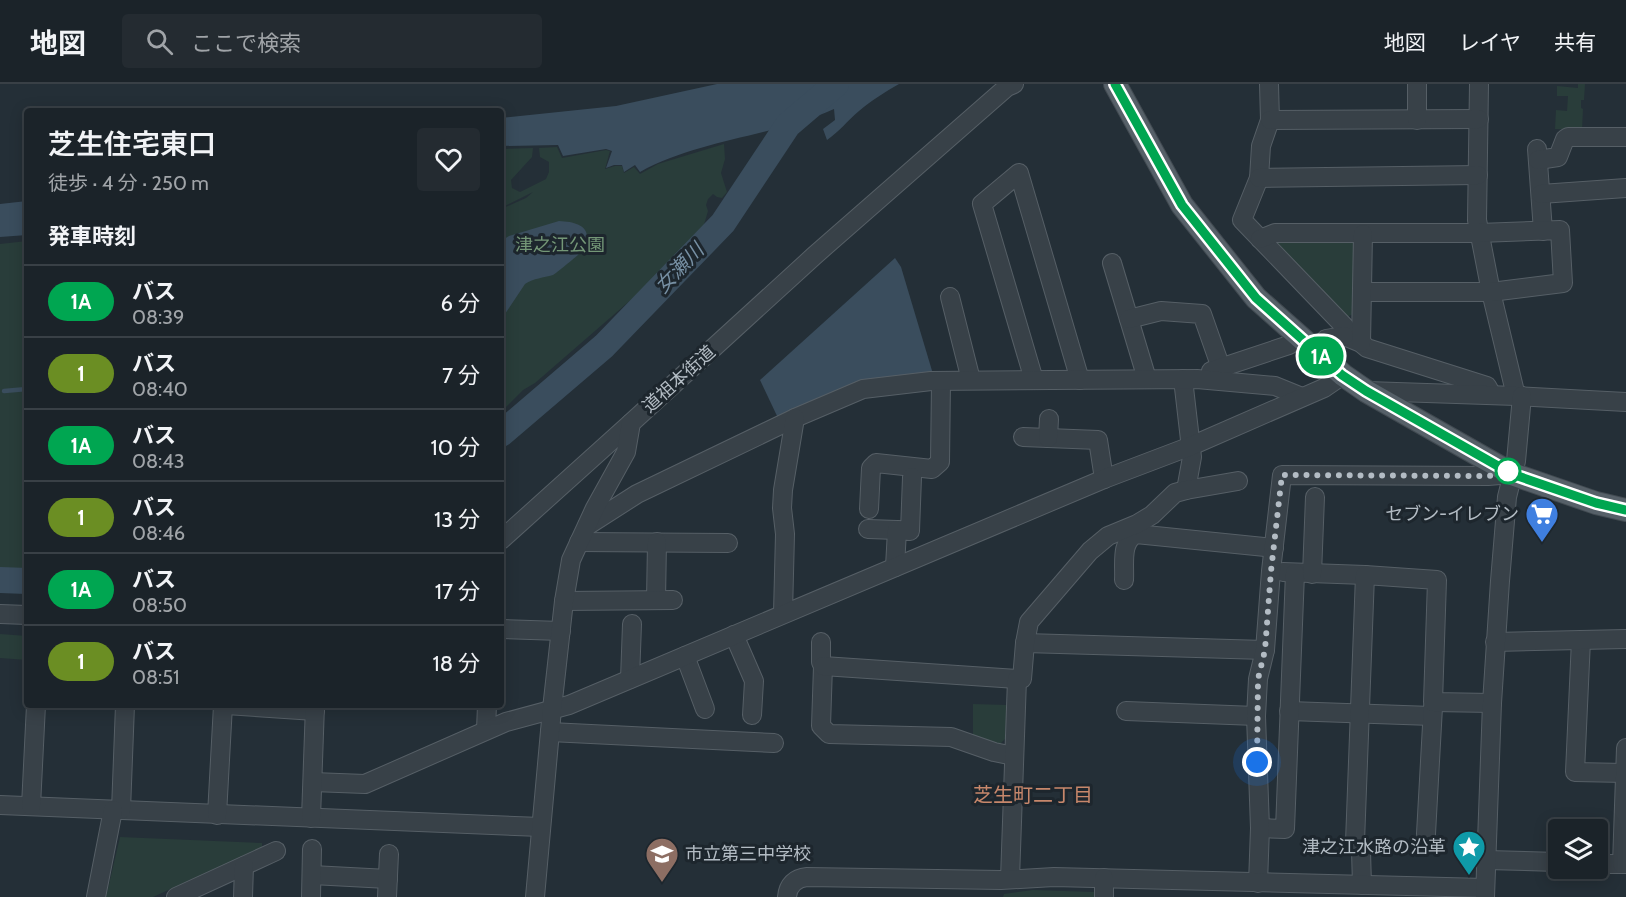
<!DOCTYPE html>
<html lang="ja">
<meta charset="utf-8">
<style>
:root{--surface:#1b2329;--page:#242b31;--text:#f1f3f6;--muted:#a0a4a8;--line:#394046}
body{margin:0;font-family:Cabin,"Noto Sans JP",sans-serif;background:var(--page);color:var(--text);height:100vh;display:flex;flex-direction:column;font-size:22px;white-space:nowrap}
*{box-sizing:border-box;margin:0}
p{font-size:20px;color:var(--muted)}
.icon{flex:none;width:33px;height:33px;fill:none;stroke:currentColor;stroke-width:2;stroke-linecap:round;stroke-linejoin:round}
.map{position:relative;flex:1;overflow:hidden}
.panel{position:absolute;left:24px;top:24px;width:480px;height:600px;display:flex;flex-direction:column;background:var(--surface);border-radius:6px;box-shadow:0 3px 15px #0003,0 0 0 2px var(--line)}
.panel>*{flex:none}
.badge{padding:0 12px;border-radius:20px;font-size:21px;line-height:39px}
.controls{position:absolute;left:1548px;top:735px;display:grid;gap:12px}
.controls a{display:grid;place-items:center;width:60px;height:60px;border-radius:6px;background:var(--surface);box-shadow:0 3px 15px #0003,0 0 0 2px var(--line);font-size:30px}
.you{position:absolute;width:30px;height:30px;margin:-15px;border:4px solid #fff;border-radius:50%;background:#1a73e8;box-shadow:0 0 0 9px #1a73e833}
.map>.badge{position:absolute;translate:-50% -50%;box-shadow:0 0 0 3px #fff}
h2{padding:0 24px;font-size:22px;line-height:54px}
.round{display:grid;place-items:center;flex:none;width:63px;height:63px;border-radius:6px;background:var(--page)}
.overview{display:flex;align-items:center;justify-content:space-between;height:102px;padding:0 24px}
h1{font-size:28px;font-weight:600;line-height:45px}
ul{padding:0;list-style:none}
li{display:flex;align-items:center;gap:18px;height:72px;padding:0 24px;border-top:2px solid var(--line)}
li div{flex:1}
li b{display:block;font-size:22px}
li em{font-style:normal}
li .badge{min-width:66px;font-weight:700;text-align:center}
header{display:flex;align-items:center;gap:36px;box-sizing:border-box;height:84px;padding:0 30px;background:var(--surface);border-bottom:2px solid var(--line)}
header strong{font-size:28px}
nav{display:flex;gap:33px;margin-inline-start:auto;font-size:21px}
.search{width:420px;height:54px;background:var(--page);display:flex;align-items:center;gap:15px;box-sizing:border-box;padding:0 21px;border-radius:6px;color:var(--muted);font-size:22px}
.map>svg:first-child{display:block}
</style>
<header>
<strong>地図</strong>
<div class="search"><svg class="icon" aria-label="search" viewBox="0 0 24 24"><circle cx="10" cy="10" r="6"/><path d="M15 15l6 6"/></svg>ここで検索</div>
<nav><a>地図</a><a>レイヤ</a><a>共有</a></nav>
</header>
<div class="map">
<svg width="1626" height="813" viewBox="0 0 1626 813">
<rect width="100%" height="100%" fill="#242f37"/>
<g fill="#293d3a">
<path d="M1578,0H1585L1584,16H1581V24L1583,25L1582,46L1555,45L1556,26L1567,27L1568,12H1557V2L1578,4Z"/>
<path d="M724,60L725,75L721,89L727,108L722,114L717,113L713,110L708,115L706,121L708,127L703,144L671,181L535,299L523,306L501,328V125L526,114L533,108L501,124V65L533,64L532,73L511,96L512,104L520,108L546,95L549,88V78L540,73L539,64L557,63L562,74L606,66L610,67L605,85L615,82H622L624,89L634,83L640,90L658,80Z"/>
<path d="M1278,154L1356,158L1357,228L1347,233L1276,159Z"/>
<path d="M27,157V486H0V160Z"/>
<path d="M0,550L27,552V576L0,574Z"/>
<path d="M973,620L1007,621L1005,655L1000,660L973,651Z"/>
<path d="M120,753L262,759V763L153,813H106Z"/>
<path d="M1033,806L1095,808V813H1003L1004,810Z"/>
</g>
<g fill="#3a4d5d">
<path d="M717,0H899C885,8 872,16 859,27C848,36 839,48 827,56L823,45L835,36L834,25C772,53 700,55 640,88L635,81L624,88L622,81H614L606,84L612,67L606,65L563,72L558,61L501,62V34L616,22Z"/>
<path d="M27,117V151L0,153V120Z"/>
<path d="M559,137C578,138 595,143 583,166C580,170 555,190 553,191C543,194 534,194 525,200L501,236V157L509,152Z"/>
<path d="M895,174L901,183L933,290L778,334L760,296Z"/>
</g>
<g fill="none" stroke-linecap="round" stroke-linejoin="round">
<path stroke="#3a4d5d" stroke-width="4.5" d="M4,307L27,305"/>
<g stroke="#3a4d5d" stroke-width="26">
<path d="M501,350L604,262L723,139L788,41L836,0"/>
<path d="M0,496L27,497"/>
</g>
<defs>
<g id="minor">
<path d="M1269,0L1270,36L1261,62L1259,94L1242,136L1345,243L1344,252L1361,259L1367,264L1487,302L1492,311"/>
<path d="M1479,0L1477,136L1491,208L1516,312"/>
<path d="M1270,36L1479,35"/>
<path d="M1417,36V0"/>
<path d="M1537,65L1543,147"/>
<path d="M1538,76L1558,73L1565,55L1568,53H1626"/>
<path d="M1259,94L1478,91"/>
<path d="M1541,110L1626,104"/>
<path d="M1260,155L1275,149H1479L1560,146L1563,199L1491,208H1363"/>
<path d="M1112,179L1147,295"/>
<path d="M950,213L971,296"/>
<path d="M1129,235L1161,227L1202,230L1221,284"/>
<path d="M1326,255L1344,252"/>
<path d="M1361,259L1363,150"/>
<path d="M1211,287L1289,261"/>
<path d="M1183,295L1192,373L1186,406"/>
<path d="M1034,296L982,120L1019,89L1080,296"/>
<path d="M1367,307L1516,312L1626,318"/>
<path d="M1023,353L1098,356L1104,395"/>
<path d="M1048,354L1049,335"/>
<path d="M869,425L871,384L876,379L932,385L940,378L941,297"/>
<path d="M587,442L637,410L795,334L863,305L931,297L1197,295L1275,302L1302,313"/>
<path d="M868,445L897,446"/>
<path d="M501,456L631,339"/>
<path d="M579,458L728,459"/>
<path d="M895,483L897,446L910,447L912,393"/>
<path d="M1283,488L1365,491"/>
<path d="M1312,490L1315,413"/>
<path d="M1124,496C1125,481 1120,458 1136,450L1274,464"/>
<path d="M656,516L657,458"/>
<path d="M564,517L673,516"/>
<path d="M783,529L785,450L782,424L783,406L795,334"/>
<path d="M0,530L27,531"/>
<path d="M501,545L561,547"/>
<path d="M734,551L754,597L752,631"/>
<path d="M1581,556L1575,688L1625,689"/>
<path d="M821,558V578L823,582L821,642L829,650L951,653L994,668L1014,672"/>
<path d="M1495,558L1626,555"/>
<path d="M1025,559L1265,566"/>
<path d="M685,572L705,625"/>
<path d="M823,582L1017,595"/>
<path d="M630,595L632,540"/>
<path d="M226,621L315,627"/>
<path d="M1126,627L1256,632"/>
<path d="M1289,627L1432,632"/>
<path d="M486,646L487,621"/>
<path d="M550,648L774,659"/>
<path d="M313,698L365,700L506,638L569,621L1104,395L1191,362L1324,304L1343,291"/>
<path d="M0,721L541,743"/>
<path d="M31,722L36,621"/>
<path d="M121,726L125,621"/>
<path d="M217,731L223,621"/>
<path d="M311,734L315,621"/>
<path d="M1260,744L1285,745L1295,489"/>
<path d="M1426,750L1433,623"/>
<path d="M1487,776L1558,778"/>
<path d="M1598,780H1626"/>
<path d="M1622,780L1626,664"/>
<path d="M312,791L388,795"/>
<path d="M1010,795L1017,595H1022L1025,559L1029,538L1090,467L1108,452L1137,440L1152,431L1175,409L1186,406L1238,397"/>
<path d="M1258,799L1260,744L1256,632L1258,595L1265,566L1271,487L1282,391L1488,392L1512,390"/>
<path d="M1362,801L1361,767L1355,758L1365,491L1437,496L1433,618L1492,619"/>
<path d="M96,813L113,726"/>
<path d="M176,813L276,767"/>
<path d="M243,813L244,782"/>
<path d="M311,813L312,765"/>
<path d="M387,813L389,770"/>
<path d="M535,813L552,625L564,517L571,476L595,424L626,368L631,339L814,172L1007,3L1014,0"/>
<path d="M787,813C788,801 795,794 807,793L1001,796L1054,793L1485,804"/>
<path d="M1104,813V794"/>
<path d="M1485,813L1492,619L1500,497L1507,413L1516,377L1522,312"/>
</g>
<path id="major" d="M1115,0L1182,121L1256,214L1343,291L1366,307L1512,390L1596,419L1626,426"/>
</defs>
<use href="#minor" stroke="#565f66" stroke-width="20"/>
<use href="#major" stroke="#414a51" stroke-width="24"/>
<use href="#minor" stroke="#384148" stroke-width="18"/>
<use href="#major" stroke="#566068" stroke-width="22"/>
</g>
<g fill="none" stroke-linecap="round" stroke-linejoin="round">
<defs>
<path id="line" d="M1115,0L1182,121L1256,214L1342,291L1366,307L1512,390L1596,419L1626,426"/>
</defs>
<use href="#line" stroke="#fff" stroke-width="14"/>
<use href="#line" stroke="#00a651" stroke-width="9"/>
<path stroke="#b3bcc4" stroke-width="6" stroke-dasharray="0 10.8" d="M1257,678L1258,595L1265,566L1271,487L1282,391L1488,392L1512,390L1508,387"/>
</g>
<defs>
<symbol id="supermarket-pin" viewBox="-11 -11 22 30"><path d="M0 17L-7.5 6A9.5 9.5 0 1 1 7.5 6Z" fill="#3f7fe0" stroke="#1d262d"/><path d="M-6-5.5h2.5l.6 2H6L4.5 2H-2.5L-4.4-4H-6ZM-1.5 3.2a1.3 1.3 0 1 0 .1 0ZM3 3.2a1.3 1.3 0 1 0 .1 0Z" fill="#fff"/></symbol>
<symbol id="sight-pin" viewBox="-11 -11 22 30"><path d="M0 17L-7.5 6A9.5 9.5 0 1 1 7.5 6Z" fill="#0f9aa8" stroke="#1d262d"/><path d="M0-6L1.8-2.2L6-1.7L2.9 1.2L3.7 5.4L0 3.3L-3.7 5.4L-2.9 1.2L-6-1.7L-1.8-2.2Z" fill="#fff"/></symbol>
<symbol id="school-pin" viewBox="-11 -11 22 30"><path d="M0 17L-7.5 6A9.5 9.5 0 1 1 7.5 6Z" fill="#8d6e63" stroke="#1d262d"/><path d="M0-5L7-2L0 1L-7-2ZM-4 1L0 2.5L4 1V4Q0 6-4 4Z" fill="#fff"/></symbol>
</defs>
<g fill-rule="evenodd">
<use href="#supermarket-pin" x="1523" y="411" width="38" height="52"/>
<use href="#sight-pin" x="1450" y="744" width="38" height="52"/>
<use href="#school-pin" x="643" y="751" width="38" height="52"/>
</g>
<circle fill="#fff" stroke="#00a651" stroke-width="3" cx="1508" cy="387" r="12"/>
<g text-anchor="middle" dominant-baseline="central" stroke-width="6" stroke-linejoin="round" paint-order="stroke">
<g font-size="18" fill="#749777" stroke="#1d262d">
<text x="560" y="161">津之江公園</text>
</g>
<g font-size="18" fill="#b3bcc4" stroke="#1d262d">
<text transform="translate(679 295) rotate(-42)">道祖本街道</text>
</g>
<g font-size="18" fill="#b3bcc4" stroke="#1d262d" text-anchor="end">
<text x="1519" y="430">セブン-イレブン</text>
<text x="1446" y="763">津之江水路の沿革</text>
<text x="685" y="770" text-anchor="start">市立第三中学校</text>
</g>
<g font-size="20" font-style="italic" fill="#7790a4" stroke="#1d262d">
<text transform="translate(679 184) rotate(-46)">女瀬川</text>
</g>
<g font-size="20" fill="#c7876b" stroke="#1d262d">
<text x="1033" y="711">芝生町二丁目</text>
</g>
</g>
</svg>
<div class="controls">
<a><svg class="icon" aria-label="layers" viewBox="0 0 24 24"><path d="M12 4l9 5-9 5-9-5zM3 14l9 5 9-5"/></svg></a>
</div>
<div class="you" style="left:1257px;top:678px"></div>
<b class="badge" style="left:1321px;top:272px;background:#00a651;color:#fff">1A</b>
<section class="panel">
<div class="overview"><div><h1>芝生住宅東口</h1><p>徒歩 · 4 分 · 250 m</p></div><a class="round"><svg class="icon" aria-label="heart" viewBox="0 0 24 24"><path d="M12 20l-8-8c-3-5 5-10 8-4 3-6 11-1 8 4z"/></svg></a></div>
<h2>発車時刻</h2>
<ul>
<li><span class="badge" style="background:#00a651;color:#fff">1A</span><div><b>バス</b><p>08:39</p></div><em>6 分</em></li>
<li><span class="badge" style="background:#6b8e23;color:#fff">1</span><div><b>バス</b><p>08:40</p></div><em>7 分</em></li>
<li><span class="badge" style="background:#00a651;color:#fff">1A</span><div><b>バス</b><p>08:43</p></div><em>10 分</em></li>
<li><span class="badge" style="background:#6b8e23;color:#fff">1</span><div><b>バス</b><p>08:46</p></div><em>13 分</em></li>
<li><span class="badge" style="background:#00a651;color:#fff">1A</span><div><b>バス</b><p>08:50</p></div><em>17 分</em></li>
<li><span class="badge" style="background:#6b8e23;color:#fff">1</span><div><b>バス</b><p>08:51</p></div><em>18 分</em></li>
</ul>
</section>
</div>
